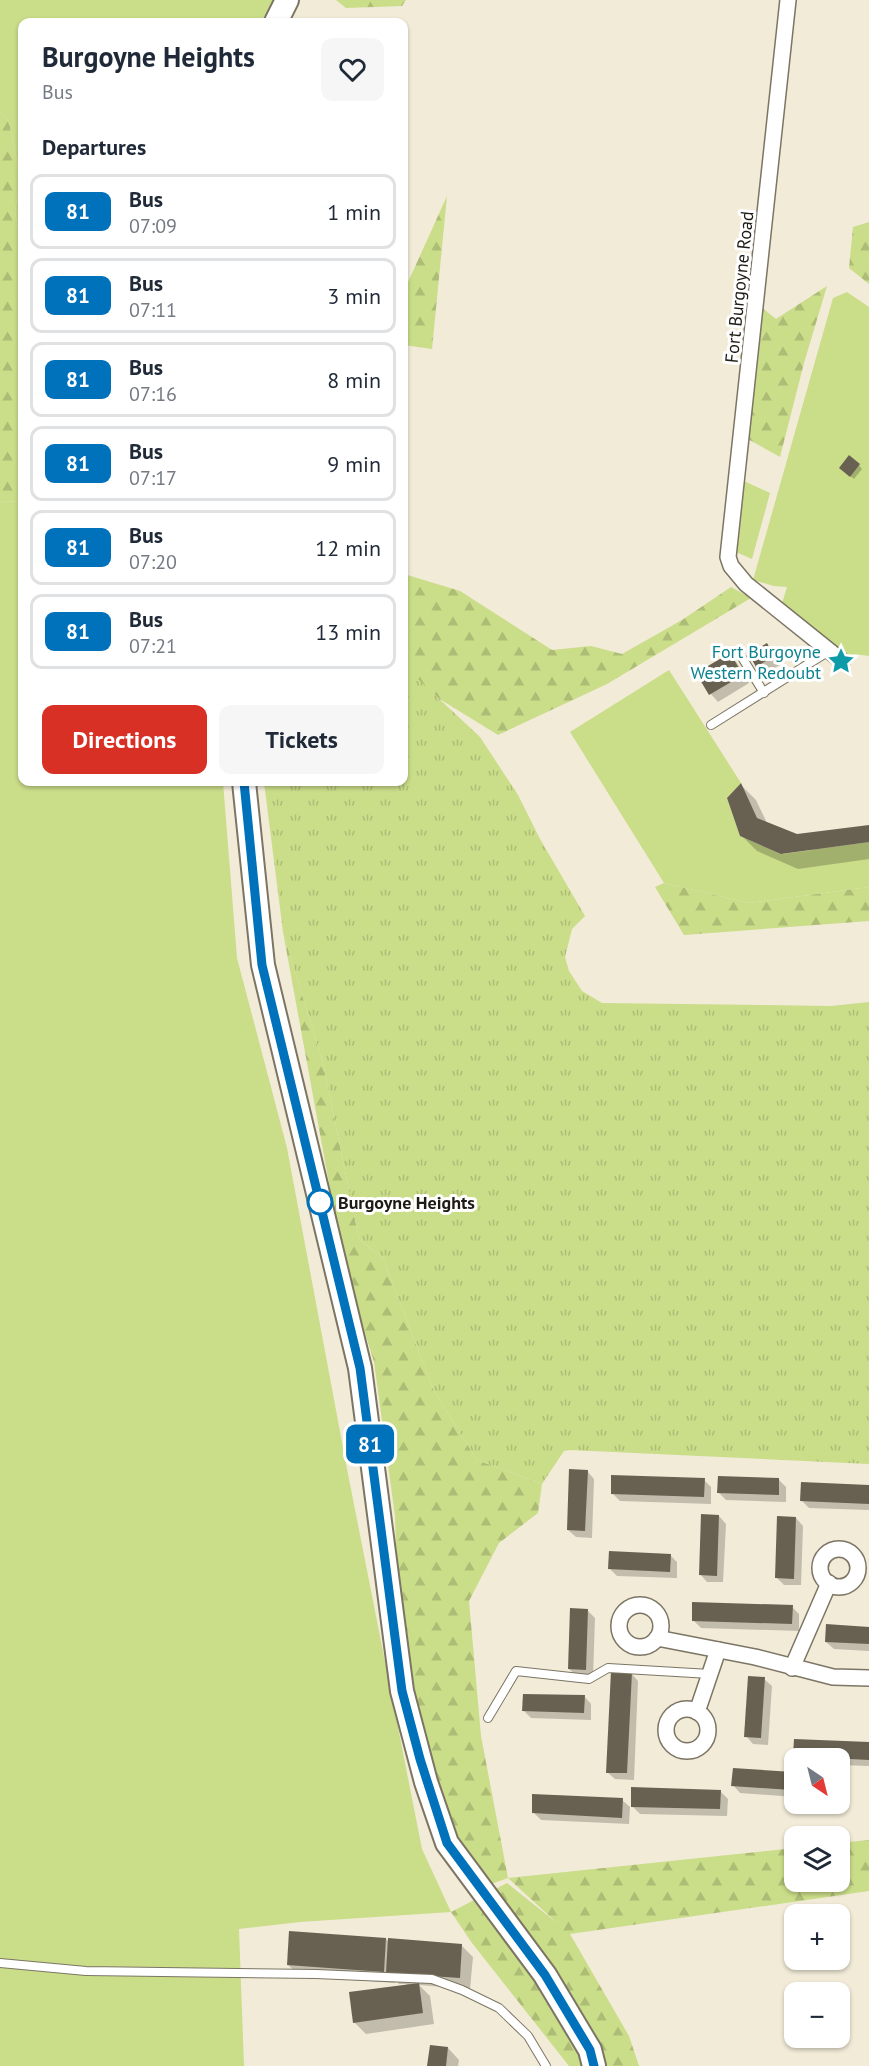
<!DOCTYPE html>
<meta charset="utf-8">
<style>
:root{--surface:#fff;--page:#f6f6f7;--text:#1f2937;--muted:#747a83;--line:#e0e1e3;--accent:#d93025}
body{margin:0;font-family:"PT Sans",sans-serif;background:var(--page);color:var(--text);height:100vh;display:flex;flex-direction:column;font-size:22px;white-space:nowrap}
*{box-sizing:border-box;margin:0}
p{font-size:20px;color:var(--muted)}
.icon{flex:none;width:33px;height:33px;fill:none;stroke:currentColor;stroke-width:2;stroke-linecap:round;stroke-linejoin:round}
.map{position:relative;flex:1;overflow:hidden}
.sheet{position:absolute;left:18px;top:18px;width:390px;height:768px;display:flex;flex-direction:column;background:var(--surface);border-radius:12px;box-shadow:0 2px 4px #0004}
.sheet>*{flex:none}
.badge{padding:0 12px;border-radius:9px;font-size:21px;line-height:39px}
.needle{width:39px;rotate:145deg}
.fabs{position:absolute;left:784px;top:1748px;display:grid;gap:12px}
.fabs a{display:grid;place-items:center;width:66px;height:66px;border-radius:12px;background:var(--surface);box-shadow:0 2px 4px #0004;font-size:30px}
.map>.badge{position:absolute;translate:-50% -50%;box-shadow:0 0 0 3px #fff}
h2{padding:0 24px;font-size:22px;line-height:54px}
.round{display:grid;place-items:center;flex:none;width:63px;height:63px;border-radius:12px;background:var(--page)}
.head{display:flex;align-items:center;justify-content:space-between;height:102px;padding:0 24px}
h1{font-size:28px;font-weight:600;line-height:45px}
.cta{display:flex;gap:12px;margin-top:auto;padding:12px 24px}
.cta a{flex:1;height:69px;border-radius:12px;background:var(--accent);color:#fff;font-size:24px;font-weight:600;line-height:69px;text-align:center}
.cta a+a{background:var(--page);color:var(--text)}
ul{padding:0;list-style:none}
li{display:flex;align-items:center;gap:18px;height:75px;margin:0 12px 9px;padding:0 12px;border:3px solid var(--line);border-radius:12px}
li div{flex:1}
li b{display:block;font-size:22px}
li em{font-style:normal}
li .badge{min-width:66px;font-weight:700;text-align:center}
.map>svg:first-child{display:block}
</style>
<div class="map">
<svg width="869" height="2066" viewBox="0 0 869 2066">
<defs>
<pattern id="forest-firs" width="22" height="20" patternUnits="userSpaceOnUse" patternTransform="scale(1.5)"><rect width="22" height="20" fill="#cadd89"/><path d="M5 1l3.5 6h-7zM16 11l3.5 6h-7z" fill="#adbd75"/></pattern>
<pattern id="park-tufts" width="24" height="20" patternUnits="userSpaceOnUse" patternTransform="scale(1.5)"><rect width="24" height="20" fill="#cadd89"/><path d="M3 7l-1-3M5 7V3M7 7l1-3M15 17l-1-3M17 17v-4M19 17l1-3" fill="none" stroke="#adbd75"/></pattern>
</defs>
<rect width="100%" height="100%" fill="#f2ebd8"/>
<g fill="#cadd89">
<path d="M0,0H274L261,22H22V252L15,212L20,175L9,122L0,112Z"/>
<path d="M847,292L869,307V656L854,654L842,661L780,610L787,587L774,586L753,580L833,298Z"/>
<path d="M744,481L770,493L752,559L736,552Z"/>
<path d="M0,501L22,502V782H223L237,958L287,1148L347,1469L422,1849L451,1912L300,1922L239,1929L244,2066H0Z"/>
<path d="M669,670L741,783L727,798L740,836L781,854L869,842V887L749,903L664,883L570,732Z"/>
</g>
<g fill="url(#forest-firs)">
<path d="M336,0H406L402,6L346,8Z"/>
<path d="M0,112L9,122L20,175L15,212L22,252V502L0,501Z"/>
<path d="M447,196L432,349L404,345V291Z"/>
<path d="M869,222V284L849,268L853,227Z"/>
<path d="M827,286L804,363L780,457L746,438L761,307L776,319Z"/>
<path d="M404,574L460,591L552,650L591,646L622,654L682,620L731,587L751,598L607,684L498,735L404,677Z"/>
<path d="M664,883L749,903L869,887V921L684,935L655,887Z"/>
<path d="M283,932L323,1063L359,1239L383,1258L434,1391L477,1460L542,1484L538,1513L499,1543L469,1601L481,1736L508,1878L795,1848V1881H840V1843L869,1840V1891L570,1934L629,2036L639,2066H594L592,2060L582,2066H569L472,1943L451,1912L507,1883L557,1923L508,1878L480,1888L445,1838L400,1680L395,1516L374,1362L344,1265Z"/>
</g>
<path fill="url(#park-tufts)" d="M404,666L480,737L518,795L540,839L585,916L572,929L565,957L569,971L582,991L602,1003L831,1006L869,1002V1464L570,1450L564,1451L542,1484L477,1460L434,1391L383,1258L359,1239L323,1063L283,932L264,782H404Z"/>
<g fill="#0003" fill-rule="evenodd">
<path d="M859,465L862,469L854,479L844,471Z"/>
<path d="M767,645L774,653L781,664L765,674L757,666L751,655Z"/>
<path d="M730,655L737,663L749,683L718,702L711,694L698,674Z"/>
<path d="M741,785L756,800L767,823L797,836L869,826V859L798,869L757,851L741,835ZM810,848L813,850L783,854V851Z"/>
<path d="M587,1471L594,1479L592,1538L576,1537L568,1530Z"/>
<path d="M778,1479L786,1487V1502L726,1500L719,1493Z"/>
<path d="M704,1480L711,1487V1504L620,1501L612,1493Z"/>
<path d="M869,1486V1510L809,1508L801,1500Z"/>
<path d="M719,1516L726,1524L723,1582H707L700,1574Z"/>
<path d="M796,1518L803,1526L801,1585H784L776,1577Z"/>
<path d="M670,1555L677,1562V1578L617,1576L610,1569Z"/>
<path d="M792,1607L799,1614V1631L701,1628L693,1620Z"/>
<path d="M588,1611L595,1618L593,1677L577,1676L569,1669Z"/>
<path d="M869,1628V1651L834,1649L826,1642Z"/>
<path d="M631,1673L638,1681L634,1780L615,1779L607,1772Z"/>
<path d="M764,1679L772,1686L768,1745L753,1744L746,1736Z"/>
<path d="M584,1696L591,1704V1720L531,1718L524,1711Z"/>
<path d="M869,1744V1766L840,1765V1758H796L794,1756Z"/>
<path d="M792,1774L795,1777V1797L740,1793L733,1785Z"/>
<path d="M720,1791L728,1799L727,1816L640,1814L632,1806Z"/>
<path d="M622,1800L630,1807L629,1824L541,1820L533,1812Z"/>
<path d="M386,1939L390,1943L461,1945L473,1957L470,1989L419,1985L430,1996L434,2024L366,2034L354,2022L407,1984H399L395,1980V1983L300,1976L288,1965Z"/>
<path d="M448,2048L459,2060L458,2066H428Z"/>
</g>
<g fill="#686151">
<path d="M849,455L860,464L850,477L839,468Z"/>
<path d="M767,643L774,656L756,667L749,654Z"/>
<path d="M730,653L743,675L709,695L696,673Z"/>
<path d="M741,783L757,818L797,834L869,825V842L781,854L740,836L727,798Z"/>
<path d="M569,1469L588,1470L585,1531L567,1530Z"/>
<path d="M611,1475L705,1478L704,1497L611,1494Z"/>
<path d="M718,1476L779,1478V1495L717,1493Z"/>
<path d="M801,1482L869,1485V1504L800,1501Z"/>
<path d="M701,1514L719,1515L717,1576L699,1575Z"/>
<path d="M777,1516L796,1517L794,1579L775,1578Z"/>
<path d="M609,1551L671,1554L670,1572L608,1569Z"/>
<path d="M692,1602L793,1605L792,1624L692,1621Z"/>
<path d="M570,1608L588,1609L586,1670L568,1669Z"/>
<path d="M826,1624L869,1627V1644L825,1642Z"/>
<path d="M611,1671L632,1672L627,1773H606Z"/>
<path d="M748,1676L765,1677L761,1738L744,1737Z"/>
<path d="M523,1694L585,1695L584,1713L522,1711Z"/>
<path d="M794,1739L869,1742V1760L793,1756Z"/>
<path d="M733,1768L793,1772L791,1790L731,1786Z"/>
<path d="M631,1787L721,1790L720,1809L631,1807Z"/>
<path d="M532,1794L623,1798L622,1818L532,1813Z"/>
<path d="M289,1931L386,1938L384,1972L287,1965Z"/>
<path d="M388,1938L462,1944L460,1978L386,1973Z"/>
<path d="M419,1983L423,2013L353,2023L349,1992Z"/>
<path d="M430,2045L448,2047L446,2066H427Z"/>
</g>
<g fill="none" stroke-linecap="round" stroke-linejoin="round">
<defs>
<g id="service">
<path d="M743,659L764,693"/>
<path d="M711,725L829,651"/>
<path d="M488,1718L516,1671L589,1679L608,1668L710,1674"/>
<path d="M0,1963L86,1971L316,1974L432,1979L462,1990L499,2008L528,2036L546,2066"/>
</g>
<g id="minor">
<path d="M788,0L728,557L731,566L746,584L842,661"/>
<circle cx="839" cy="1568" r="19"/>
<circle cx="640" cy="1626" r="21"/>
<path d="M657,1638L755,1657L833,1677L869,1678"/>
<path d="M792,1668L829,1583"/>
<circle cx="687" cy="1730" r="21"/>
<path d="M697,1712L718,1650"/>
</g>
<g id="primary">
<path d="M276,22L287,0"/>
<path d="M244,782L263,965L360,1368L402,1691L426,1782L447,1843L545,1975L590,2050L594,2066"/>
</g>
</defs>
<use href="#service" stroke="#7c7564" stroke-width="10"/>
<use href="#minor" stroke="#7c7564" stroke-width="18"/>
<use href="#primary" stroke="#7c7564" stroke-width="26"/>
<use href="#service" stroke="#fff" stroke-width="8"/>
<use href="#minor" stroke="#fff" stroke-width="15"/>
<use href="#primary" stroke="#fff" stroke-width="22"/>
</g>
<g fill="none" stroke-linecap="round" stroke-linejoin="round">
<defs>
<path id="line" d="M244,782L262,965L360,1368L402,1691L420,1759L447,1843L545,1975L590,2050L594,2066"/>
</defs>
<use href="#line" stroke="#fff" stroke-width="14"/>
<use href="#line" stroke="#0072bc" stroke-width="9"/>
</g>
<defs>
<symbol id="sight-bare" viewBox="-9 -9 18 18"><path d="M0-6L1.8-2.2L6-1.7L2.9 1.2L3.7 5.4L0 3.3L-3.7 5.4L-2.9 1.2L-6-1.7L-1.8-2.2Z" fill="#0f9aa8" stroke="#fff" stroke-width="2.5" paint-order="stroke"/></symbol>
</defs>
<g fill-rule="evenodd">
<use href="#sight-bare" x="822" y="642" width="38" height="38"/>
</g>
<circle fill="#fff" stroke="#0072bc" stroke-width="3" cx="320" cy="1202" r="12"/>
<g text-anchor="middle" dominant-baseline="central" stroke-width="6" stroke-linejoin="round" paint-order="stroke">
<g font-size="18" fill="#1d1b14" stroke="#fff">
<text transform="translate(739 287) rotate(-84)">Fort Burgoyne Road</text>
</g>
<g font-size="18" fill="#0d838f" stroke="#fff" text-anchor="end">
<text x="821" y="651">Fort Burgoyne<tspan x="821" dy="21">Western Redoubt</tspan></text>
</g>
<g font-size="18" font-weight="bold" fill="#1d1b14" stroke="#fff" text-anchor="start">
<text x="338" y="1202">Burgoyne Heights</text>
</g>
</g>
</svg>
<div class="fabs">
<a><svg class="needle" viewBox="-14 -14 28 28"><path d="M0-13l5 13h-10z" fill="#e53935"/><path d="M0 13l5-13h-10z" fill="#747a83"/></svg></a>
<a><svg class="icon" aria-label="layers" viewBox="0 0 24 24"><path d="M12 4l9 5-9 5-9-5zM3 14l9 5 9-5"/></svg></a>
<a>+</a>
<a>−</a>
</div>
<b class="badge" style="left:370px;top:1444px;background:#0072bc;color:#fff">81</b>
<section class="sheet">
<div class="head"><div><h1>Burgoyne Heights</h1><p>Bus</p></div><a class="round"><svg class="icon" aria-label="heart" viewBox="0 0 24 24"><path d="M12 20l-8-8c-3-5 5-10 8-4 3-6 11-1 8 4z"/></svg></a></div>
<h2>Departures</h2>
<ul>
<li><span class="badge" style="background:#0072bc;color:#fff">81</span><div><b>Bus</b><p>07:09</p></div><em>1 min</em></li>
<li><span class="badge" style="background:#0072bc;color:#fff">81</span><div><b>Bus</b><p>07:11</p></div><em>3 min</em></li>
<li><span class="badge" style="background:#0072bc;color:#fff">81</span><div><b>Bus</b><p>07:16</p></div><em>8 min</em></li>
<li><span class="badge" style="background:#0072bc;color:#fff">81</span><div><b>Bus</b><p>07:17</p></div><em>9 min</em></li>
<li><span class="badge" style="background:#0072bc;color:#fff">81</span><div><b>Bus</b><p>07:20</p></div><em>12 min</em></li>
<li><span class="badge" style="background:#0072bc;color:#fff">81</span><div><b>Bus</b><p>07:21</p></div><em>13 min</em></li>
</ul>
<div class="cta"><a>Directions</a><a>Tickets</a></div>
</section>
</div>
